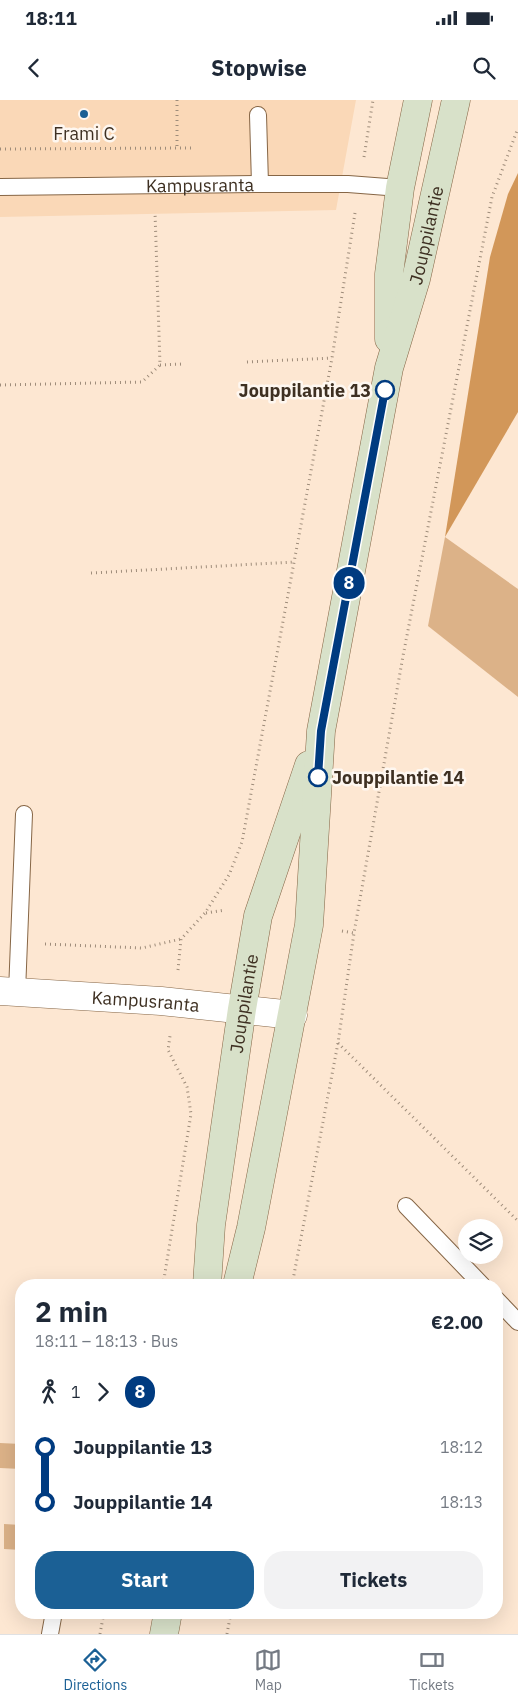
<!DOCTYPE html>
<meta charset="utf-8">
<style>
:root{--surface:#fff;--page:#f2f2f3;--text:#1f2937;--muted:#747a83;--line:#e0e1e3;--accent:#1b6095}
body{margin:0;font-family:"IBM Plex Sans",sans-serif;background:var(--page);color:var(--text);height:100vh;display:flex;flex-direction:column;font-size:19px;white-space:nowrap}
*{box-sizing:border-box;margin:0}
p{font-size:16px;color:var(--muted)}
.icon{flex:none;width:28px;height:28px;fill:none;stroke:currentColor;stroke-width:2;stroke-linecap:round;stroke-linejoin:round}
.map{position:relative;flex:1;overflow:hidden}
.side{position:absolute;left:15px;top:1179px;width:488px;height:340px;display:flex;flex-direction:column;background:var(--surface);border-radius:20px;box-shadow:0 5px 20px #0002}
.side>*{flex:none}
.badge{padding:0 10px;border-radius:16px;font-size:18px;line-height:32px}
.tools{position:absolute;left:458px;top:1119px;display:grid;gap:10px}
.tools a{display:grid;place-items:center;width:45px;height:45px;border-radius:50%;background:var(--surface);box-shadow:0 5px 20px #0002;font-size:25px}
.map>.badge{position:absolute;translate:-50% -50%;box-shadow:0 0 0 2px #fff}
.legs{display:flex;align-items:center;gap:8px;height:55px;padding:0 20px;font-size:16px}
.legs p{margin-inline-start:auto}
.headline{display:flex;align-items:center;justify-content:space-between;height:85px;padding:0 20px}
h1{font-size:28px;font-weight:700;line-height:38px}
.primary-button{display:flex;gap:10px;margin-top:auto;padding:10px 20px}
.primary-button a{flex:1;height:58px;border-radius:20px;background:var(--accent);color:#fff;font-size:20px;font-weight:700;line-height:58px;text-align:center}
.primary-button a+a{background:var(--page);color:var(--text)}
ul{padding:0 20px;list-style:none}
li{display:flex;align-items:center;gap:18px;height:55px;font-size:19px}
li i{display:grid;place-items:center;width:8px;height:100%;margin:0 6px;background:currentColor}
li i::after{content:'';width:12px;height:12px;margin:-6px;border:4px solid;border-radius:50%;background:var(--surface)}
li p{margin-inline-start:auto}
li:first-child i{background:linear-gradient(#0000 50%,currentColor 0)}
li:last-child i{background:linear-gradient(currentColor 50%,#0000 0)}
.status{display:flex;justify-content:space-between;align-items:center;height:35px;padding:0 25px;background:var(--surface);direction:ltr}
.status svg{height:14px;fill:currentColor}
header{display:flex;justify-content:space-between;align-items:center;height:65px;padding:0 20px;background:var(--surface);font-size:22px;font-weight:700}
.dock{display:flex;justify-content:space-around;align-items:center;height:70px;border-top:1px solid var(--line);background:var(--surface);font-size:14px;color:var(--muted)}
.dock a{display:grid;justify-items:center;gap:2px}
.dock .selected{color:var(--accent)}
.map>svg:first-child{display:block}
</style>
<div class="status"><b>18:11</b><svg viewBox="0 0 49 12"><path d="M0 12V9h3v3zM5 12V6h3v6zM10 12V3h3v9zM15 12V0h3v12zM26 1h20v11H26zM47 4h2v5h-2z"/></svg></div>
<header><svg class="icon" aria-label="back" viewBox="0 0 24 24"><path d="M15 5l-7 7 7 7"/></svg>Stopwise<svg class="icon" aria-label="search" viewBox="0 0 24 24"><circle cx="10" cy="10" r="6"/><path d="M15 15l6 6"/></svg></header>
<div class="map">
<svg width="518" height="1534" viewBox="0 0 518 1534">
<rect width="100%" height="100%" fill="#fde7d2"/>
<path fill="#fad8b7" d="M0,0H356L336,110L0,117Z"/>
<g fill="#dcb288">
<path d="M445,437L518,489V597L428,526Z"/>
<path d="M0,1343L21,1344V1369L0,1368Z"/>
<path d="M4,1424L21,1425V1450L4,1449Z"/>
</g>
<path fill="#d29759" d="M518,73V312L445,437L490,157L508,94Z"/>
<g fill="none" stroke-linecap="round" stroke-linejoin="round">
<defs>
<g id="lane">
<path d="M258,15L260,84"/>
<path id="s1" d="M0,87L260,84H348L400,88"/>
<path d="M17,892L24,714"/>
<path d="M406,1106L482,1185"/>
<path d="M496,1199L518,1222"/>
<path d="M50,1534L54,1512"/>
</g>
<g id="street">
<path id="s2" d="M0,891L161,901L293,915"/>
</g>
<g id="secondary">
<path d="M389,239V174L400,88L418,0"/>
<path id="s3" d="M207,1185L211,1125L242,909L258,816L309,665"/>
<path id="s4" d="M237,1185L251,1128L309,825L321,631L389,268L416,179L456,0"/>
<path d="M164,1534L168,1512"/>
</g>
</defs>
<use href="#lane" stroke="#866646" stroke-width="18"/>
<use href="#street" stroke="#866646" stroke-width="29"/>
<use href="#secondary" stroke="#866646" stroke-width="29"/>
<g stroke="#9e8c7a" stroke-width="3" stroke-dasharray="1 4" stroke-linecap="butt">
<path d="M177,0V49"/>
<path d="M0,49L191,48"/>
<path d="M364,57L373,0"/>
<path d="M247,262L332,258"/>
<path d="M160,265L183,264"/>
<path d="M0,285L142,282L160,265L155,112"/>
<path d="M91,473L294,462"/>
<path d="M206,813L225,810"/>
<path d="M342,831L354,833"/>
<path d="M45,844L142,848L181,839"/>
<path d="M178,870L181,839L205,813L229,775L242,742L332,258L355,113"/>
<path d="M338,943L518,1121"/>
<path d="M163,1185L191,1014L187,987L168,950L170,936"/>
<path d="M292,1185L338,943L354,833L403,556L492,97L518,28"/>
<path d="M100,1534L104,1512"/>
<path d="M227,1534L231,1512"/>
</g>
<use href="#lane" stroke="#fff" stroke-width="16"/>
<use href="#street" stroke="#fff" stroke-width="28"/>
<use href="#secondary" stroke="#d8e1c9" stroke-width="28"/>
</g>
<g fill="none" stroke-linecap="round" stroke-linejoin="round">
<defs>
<path id="line-1" d="M318,677L321,631L385,290"/>
</defs>
<use href="#line-1" stroke="#fff" stroke-width="11"/>
<use href="#line-1" stroke="#003b80" stroke-width="8"/>
</g>
<circle fill="#1b6095" stroke="#fef7f0" stroke-width="2" cx="84" cy="14" r="5"/>
<g fill="#fff" stroke="#003b80" stroke-width="2.5">
<circle cx="385" cy="290" r="9"/>
<circle cx="318" cy="677" r="9"/>
</g>
<g text-anchor="middle" dominant-baseline="central" stroke-width="5" stroke-linejoin="round" paint-order="stroke">
<g font-size="18" fill="#3e3022" stroke="#fef7f0">
<text x="84" y="33">Frami C</text>
</g>
<g font-size="18" fill="#3e3022" stroke="#fef7f0">
<text stroke="none"><textPath href="#s1" startOffset="200">Kampusranta</textPath></text>
<text stroke="none"><textPath href="#s4" startOffset="1069">Jouppilantie</textPath></text>
<text stroke="none"><textPath href="#s2" startOffset="146">Kampusranta</textPath></text>
<text stroke="none"><textPath href="#s3" startOffset="284">Jouppilantie</textPath></text>
</g>
<g font-size="18" font-weight="bold" fill="#3e3022" stroke="#fef7f0" text-anchor="end">
<text x="371" y="290">Jouppilantie 13</text>
<text x="332" y="677" text-anchor="start">Jouppilantie 14</text>
</g>
</g>
</svg>
<div class="tools">
<a><svg class="icon" aria-label="layers" viewBox="0 0 24 24"><path d="M12 4l9 5-9 5-9-5zM3 14l9 5 9-5"/></svg></a>
</div>
<b class="badge" style="left:349px;top:483px;background:#003b80;color:#fff">8</b>
<section class="side">
<div class="headline"><div><h1>2 min</h1><p>18:11 – 18:13 · Bus</p></div><b>€2.00</b></div>
<div class="legs"><svg class="icon" aria-label="walk" viewBox="0 0 24 24"><circle cx="13" cy="4" r="2"/><path d="M13 8l-2 6 4 7M11 14l-3 7M7 12l3-4h3l4 4"/></svg>1<svg class="icon" aria-label="forward" viewBox="0 0 24 24"><path d="M9 5l7 7-7 7"/></svg><b class="badge" style="background:#003b80;color:#fff">8</b></div>
<ul>
<li><i style="color:#003b80"></i><b>Jouppilantie 13</b><p>18:12</p></li>
<li><i style="color:#003b80"></i><b>Jouppilantie 14</b><p>18:13</p></li>
</ul>
<div class="primary-button"><a>Start</a><a>Tickets</a></div>
</section>
</div>
<nav class="dock">
<a class="selected"><svg class="icon" aria-label="directions" viewBox="0 0 24 24"><path d="M12 3l9 9-9 9-9-9zM9 14v-3h6M13 9l2 2-2 2"/></svg>Directions</a>
<a><svg class="icon" aria-label="map" viewBox="0 0 24 24"><path d="M3 6l6-2 6 2 6-2v14l-6 2-6-2-6 2zM9 4v14M15 6v14"/></svg>Map</a>
<a><svg class="icon" aria-label="tickets" viewBox="0 0 24 24"><path d="M3 7h18v10H3zM15 7v10"/></svg>Tickets</a>
</nav>
